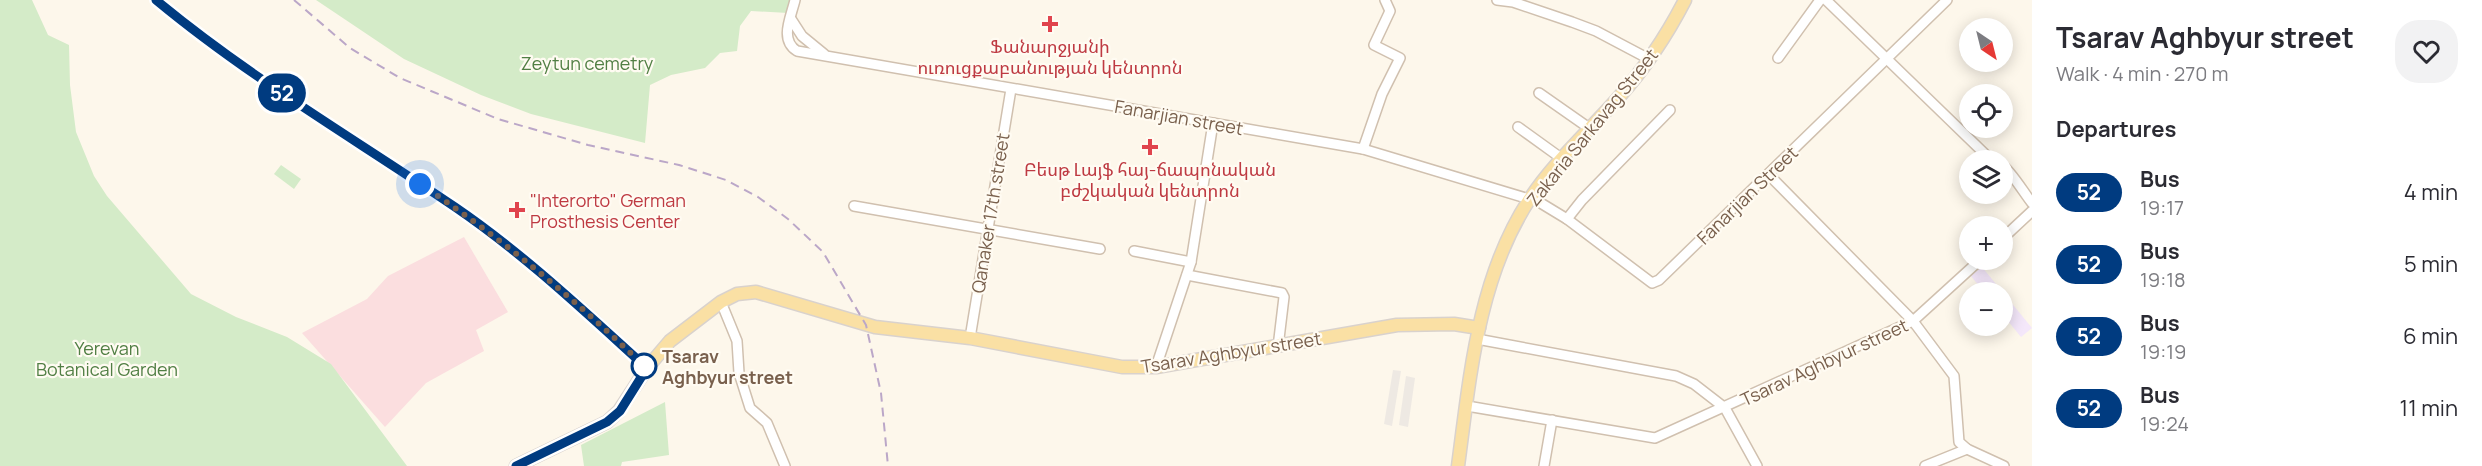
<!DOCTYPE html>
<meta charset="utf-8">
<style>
:root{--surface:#fff;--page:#f2f2f3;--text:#2b2b33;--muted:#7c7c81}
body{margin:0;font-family:Manrope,"Noto Sans Armenian",sans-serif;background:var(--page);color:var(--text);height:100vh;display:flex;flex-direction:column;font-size:22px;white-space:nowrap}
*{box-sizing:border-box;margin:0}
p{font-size:20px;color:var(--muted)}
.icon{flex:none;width:33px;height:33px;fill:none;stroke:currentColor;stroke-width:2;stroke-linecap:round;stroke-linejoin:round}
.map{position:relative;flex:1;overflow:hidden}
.panel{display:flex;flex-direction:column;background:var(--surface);width:450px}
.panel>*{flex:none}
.badge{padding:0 12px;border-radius:20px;font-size:21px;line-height:39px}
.needle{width:39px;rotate:145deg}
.fabs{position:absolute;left:1959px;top:18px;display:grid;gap:12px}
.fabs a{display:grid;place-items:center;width:54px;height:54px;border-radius:50%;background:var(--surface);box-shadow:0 3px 15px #0003;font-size:30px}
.you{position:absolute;width:30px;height:30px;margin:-15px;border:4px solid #fff;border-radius:50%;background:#1a73e8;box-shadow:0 0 0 9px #1a73e833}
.map>.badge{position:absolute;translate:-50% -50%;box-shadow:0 0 0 3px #fff}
h2{padding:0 24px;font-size:22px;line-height:54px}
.round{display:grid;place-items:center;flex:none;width:63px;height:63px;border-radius:24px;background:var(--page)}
.headline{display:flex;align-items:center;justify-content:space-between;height:102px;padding:0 24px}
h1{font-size:28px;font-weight:700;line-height:45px}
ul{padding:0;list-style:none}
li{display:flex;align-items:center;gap:18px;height:72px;padding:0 24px}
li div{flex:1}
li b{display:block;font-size:22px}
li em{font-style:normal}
li .badge{min-width:66px;font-weight:700;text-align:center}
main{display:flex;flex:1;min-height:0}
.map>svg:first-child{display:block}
</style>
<main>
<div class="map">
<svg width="2032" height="466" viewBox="0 0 2032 466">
<rect width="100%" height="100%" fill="#fdf7eb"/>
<g fill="#eee9e3">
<path d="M1393,370L1401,371L1392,426L1384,424Z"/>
<path d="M1406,376L1415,378L1408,427L1399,425Z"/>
</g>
<path fill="#f4e7fa" d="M1982,267L2032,328L2021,337L2003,315L2002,292H1984L1971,276Z"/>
<path fill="#fbdedf" d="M464,237L508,312L476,330L484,351L426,383L385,427L302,333L367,299L388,276Z"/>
<g fill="#d4ebc8">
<path d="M0,0H32L48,35L69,45L70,85L76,132L94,176L107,196L191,294L236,317L287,337L331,364L407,466H0Z"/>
<path d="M316,0H790L788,13L751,11L740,26L737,51L720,53L705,68L671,75L650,85L645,143L531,114L481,95L404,59Z"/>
<path d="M281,165L301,179L294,189L274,174Z"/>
<path d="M665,402L669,455L622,462L621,466H584L581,445Z"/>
</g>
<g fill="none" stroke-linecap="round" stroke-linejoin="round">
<defs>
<g id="minor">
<path d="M156,0C250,78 355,139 455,207C524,254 587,311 647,368"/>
<path d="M795,0C791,17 779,40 797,51L1363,149L1539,202L1567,219L1652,283L1659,280L1947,0"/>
<path d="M1497,0L1513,2L1572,22L1596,31L1649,59"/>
<path d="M1826,0L1987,156L1996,160"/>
<path d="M791,19L802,36L824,54"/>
<path d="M1778,58L1820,0"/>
<path d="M1539,93L1589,128"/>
<path d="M1518,127L1561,158"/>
<path d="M1363,149L1382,94L1400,58L1374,45L1390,11L1385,0"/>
<path d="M2002,165C2011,171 2024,193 2032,203"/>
<path d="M1769,175L1913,321L1954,376L1959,442L1967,449L2004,466"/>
<path d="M854,206L1100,249"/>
<path d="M1567,219L1582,200L1670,110"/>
<path d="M2002,239L2032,211"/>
<path d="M1134,251L1191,262"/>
<path d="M1187,275L1282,293L1284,297L1278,347"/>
<path d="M721,302L737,341L739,373L750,408L767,423L785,466"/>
<path d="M970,338L1011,89"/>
<path d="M1477,339L1676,376L1694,384L1725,408L1757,466"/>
<path d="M1156,367L1191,262L1213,123"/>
<path d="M1467,406L1655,438L1913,321L1980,260"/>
<path d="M1544,466L1552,420"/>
<path d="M1925,466L1967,449"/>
</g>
<g id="major">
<path d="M516,466L607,422L619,411L647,368L670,341L721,302L737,294L756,292L875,327L970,338L1122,367H1156L1397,325L1454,324L1479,328"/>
<path d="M1458,466C1470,376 1478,278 1529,200C1554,162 1588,132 1619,97C1645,68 1667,35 1685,0"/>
</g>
</defs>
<use href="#minor" stroke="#d0c0af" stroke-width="12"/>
<use href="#major" stroke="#d9d2cd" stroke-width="15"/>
<use href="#minor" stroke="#fff" stroke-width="9"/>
<use href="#major" stroke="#fae0a4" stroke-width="12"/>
<path stroke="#bba7c8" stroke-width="2" stroke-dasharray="9 6" stroke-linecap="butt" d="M294,0L350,48L400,78L498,119L588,145L679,165L726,180L758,197L788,219L823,252L866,325L881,393L888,466"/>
</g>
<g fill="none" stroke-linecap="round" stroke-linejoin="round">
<defs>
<path id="line" d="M156,0C250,78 355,139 455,207C524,254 585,312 647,368L620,411L607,422L516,466"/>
</defs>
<use href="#line" stroke="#fff" stroke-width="14"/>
<use href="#line" stroke="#003b80" stroke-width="9"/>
<path stroke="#79604d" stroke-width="6" stroke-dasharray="0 10.8" d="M420,184C500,237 575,299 644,366"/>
</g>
<g fill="#e0444e" stroke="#fffbf2" stroke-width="2">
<path d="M1047 15h6v6h6v6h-6v6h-6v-6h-6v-6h6z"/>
<path d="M1147 138h6v6h6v6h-6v6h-6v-6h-6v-6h6z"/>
<path d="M514 201h6v6h6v6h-6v6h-6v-6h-6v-6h6z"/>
</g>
<circle fill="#fff" stroke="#003b80" stroke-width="3" cx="644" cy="366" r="12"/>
<g text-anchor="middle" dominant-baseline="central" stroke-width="4.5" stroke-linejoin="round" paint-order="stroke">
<g font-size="18" fill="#be3a42" stroke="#fffbf2">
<text x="1050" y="46">Ֆանարջյանի<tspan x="1050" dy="21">ուռուցքաբանության կենտրոն</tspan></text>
<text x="1150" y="169">Բեսթ Լայֆ հայ-ճապոնական<tspan x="1150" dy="21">բժշկական կենտրոն</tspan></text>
<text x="530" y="200" text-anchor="start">"Interorto" German<tspan x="530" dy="21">Prosthesis Center</tspan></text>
</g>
<g font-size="18" fill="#517f44" stroke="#fffbf2">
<text x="587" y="63">Zeytun cemetry</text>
<text x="107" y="348">Yerevan<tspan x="107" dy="21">Botanical Garden</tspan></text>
</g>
<g font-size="18" fill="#79604d" stroke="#fffbf2">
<text transform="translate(1179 117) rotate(10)">Fanarjian street</text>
<text transform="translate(1592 127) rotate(-51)">Zakaria Sarkavag Street</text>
<text transform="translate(1747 195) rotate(-44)">Fanarjian Street</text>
<text transform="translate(990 213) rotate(-81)">Qanaker 17th street</text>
<text transform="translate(1231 352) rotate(-9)">Tsarav Aghbyur street</text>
<text transform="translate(1824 362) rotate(-25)">Tsarav Aghbyur street</text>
</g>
<g font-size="18" font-weight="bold" fill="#79604d" stroke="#fffbf2" text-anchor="start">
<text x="662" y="356">Tsarav<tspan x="662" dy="21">Aghbyur street</tspan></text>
</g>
</g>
</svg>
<div class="fabs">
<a><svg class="needle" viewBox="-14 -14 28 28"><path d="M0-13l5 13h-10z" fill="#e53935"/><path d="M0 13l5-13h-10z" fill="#7c7c81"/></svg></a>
<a><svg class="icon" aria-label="locate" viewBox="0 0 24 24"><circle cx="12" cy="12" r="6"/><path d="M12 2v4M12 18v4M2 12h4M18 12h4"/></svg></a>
<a><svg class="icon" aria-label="layers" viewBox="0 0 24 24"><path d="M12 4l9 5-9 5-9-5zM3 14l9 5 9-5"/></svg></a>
<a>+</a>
<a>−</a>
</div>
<div class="you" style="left:420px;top:184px"></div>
<b class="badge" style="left:282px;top:93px;background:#003b80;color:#fff">52</b>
</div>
<section class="panel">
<div class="headline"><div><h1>Tsarav Aghbyur street</h1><p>Walk · 4 min · 270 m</p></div><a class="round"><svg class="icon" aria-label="heart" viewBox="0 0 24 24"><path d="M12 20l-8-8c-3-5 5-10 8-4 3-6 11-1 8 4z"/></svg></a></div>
<h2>Departures</h2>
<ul>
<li><span class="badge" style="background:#003b80;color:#fff">52</span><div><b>Bus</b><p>19:17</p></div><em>4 min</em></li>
<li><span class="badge" style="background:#003b80;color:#fff">52</span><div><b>Bus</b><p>19:18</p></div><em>5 min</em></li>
<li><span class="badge" style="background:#003b80;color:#fff">52</span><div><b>Bus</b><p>19:19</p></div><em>6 min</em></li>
<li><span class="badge" style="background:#003b80;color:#fff">52</span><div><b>Bus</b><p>19:24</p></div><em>11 min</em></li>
</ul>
</section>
</main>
